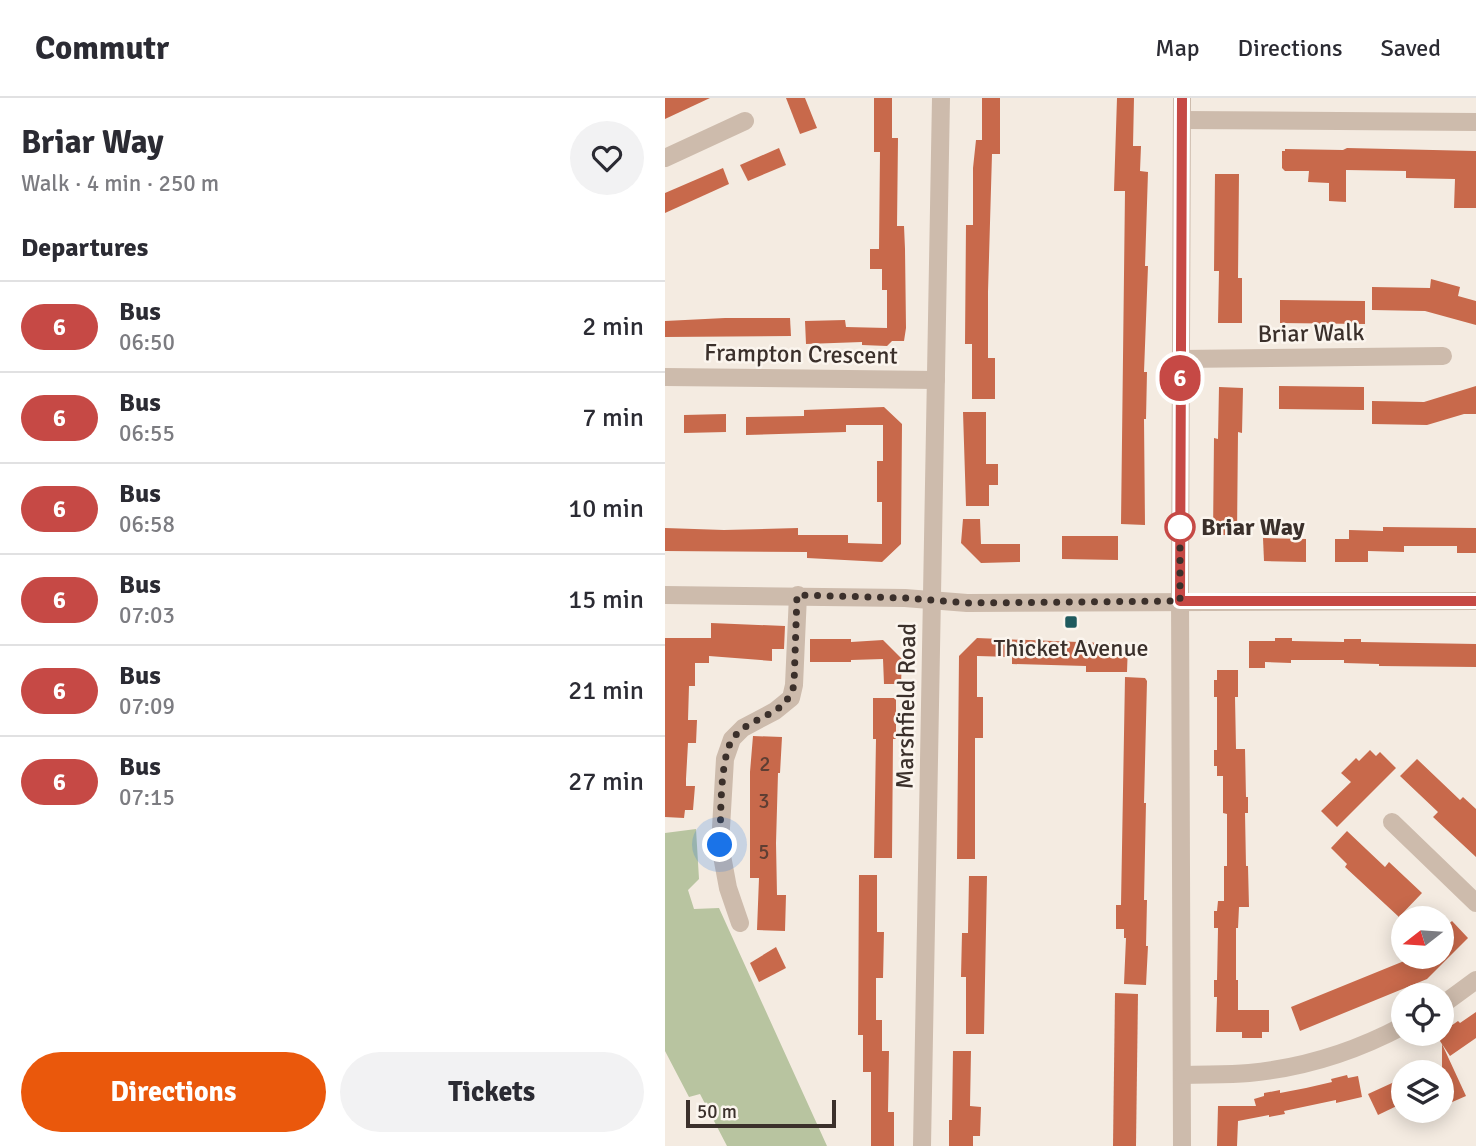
<!DOCTYPE html>
<meta charset="utf-8">
<style>
:root{--surface:#fff;--page:#f2f2f3;--text:#2b2b33;--muted:#7c7c81;--line:#e1e1e2;--accent:#ea580c}
body{margin:0;font-family:Signika,sans-serif;background:var(--page);color:var(--text);height:100vh;display:flex;flex-direction:column;font-size:26px;white-space:nowrap}
*{box-sizing:border-box;margin:0}
p{font-size:23px;color:var(--muted)}
.icon{flex:none;width:38px;height:38px;fill:none;stroke:currentColor;stroke-width:2;stroke-linecap:round;stroke-linejoin:round}
.map{position:relative;flex:1;overflow:hidden}
.sheet{display:flex;flex-direction:column;background:var(--surface);width:665px}
.sheet>*{flex:none}
.badge{padding:0 14px;border-radius:23px;font-size:24px;line-height:46px}
.needle{width:46px;rotate:253deg}
.buttons{position:absolute;left:726px;top:808px;display:grid;gap:14px}
.buttons a{display:grid;place-items:center;width:63px;height:63px;border-radius:50%;background:var(--surface);box-shadow:0 4px 18px #0003;font-size:35px}
.scale{position:absolute;left:21px;bottom:18px;width:150px;box-sizing:border-box;padding-left:7px;border:4px solid #3b302b;border-top:0;font-size:19px;line-height:24px;white-space:nowrap;color:#3b302b;-webkit-text-stroke:5px #fbf5ee;paint-order:stroke}
.you{position:absolute;width:35px;height:35px;margin:-18px;border:5px solid #fff;border-radius:50%;background:#1a73e8;box-shadow:0 0 0 10px #1a73e833}
.map>.badge{position:absolute;translate:-50% -50%;box-shadow:0 0 0 4px #fff}
h2{padding:0 21px;font-size:26px;line-height:63px}
.round{display:grid;place-items:center;flex:none;width:74px;height:74px;border-radius:37px;background:var(--page)}
.headline{display:flex;align-items:center;justify-content:space-between;height:119px;padding:0 21px}
h1{font-size:33px;font-weight:700;line-height:52px}
.primary-button{display:flex;gap:14px;margin-top:auto;padding:14px 21px}
.primary-button a{flex:1;height:80px;border-radius:42px;background:var(--accent);color:#fff;font-size:28px;font-weight:700;line-height:80px;text-align:center}
.primary-button a+a{background:var(--page);color:var(--text)}
ul{padding:0;list-style:none}
li{display:flex;align-items:center;gap:21px;height:91px;padding:0 21px;border-top:2px solid var(--line)}
li div{flex:1}
li b{display:block;font-size:26px}
li em{font-style:normal}
li .badge{min-width:77px;font-weight:700;text-align:center}
header{display:flex;align-items:center;gap:42px;box-sizing:border-box;height:98px;padding:0 35px;background:var(--surface);border-bottom:2px solid var(--line)}
header strong{font-size:33px}
nav{display:flex;gap:38px;margin-inline-start:auto;font-size:24px}
main{display:flex;flex:1;min-height:0}
.map>svg:first-child{display:block}
</style>
<header>
<strong>Commutr</strong>
<nav><a>Map</a><a>Directions</a><a>Saved</a></nav>
</header>
<main>
<section class="sheet">
<div class="headline"><div><h1>Briar Way</h1><p>Walk · 4 min · 250 m</p></div><a class="round"><svg class="icon" aria-label="heart" viewBox="0 0 24 24"><path d="M12 20l-8-8c-3-5 5-10 8-4 3-6 11-1 8 4z"/></svg></a></div>
<h2>Departures</h2>
<ul>
<li><span class="badge" style="background:#c64945;color:#fff">6</span><div><b>Bus</b><p>06:50</p></div><em>2 min</em></li>
<li><span class="badge" style="background:#c64945;color:#fff">6</span><div><b>Bus</b><p>06:55</p></div><em>7 min</em></li>
<li><span class="badge" style="background:#c64945;color:#fff">6</span><div><b>Bus</b><p>06:58</p></div><em>10 min</em></li>
<li><span class="badge" style="background:#c64945;color:#fff">6</span><div><b>Bus</b><p>07:03</p></div><em>15 min</em></li>
<li><span class="badge" style="background:#c64945;color:#fff">6</span><div><b>Bus</b><p>07:09</p></div><em>21 min</em></li>
<li><span class="badge" style="background:#c64945;color:#fff">6</span><div><b>Bus</b><p>07:15</p></div><em>27 min</em></li>
</ul>
<div class="primary-button"><a>Directions</a><a>Tickets</a></div>
</section>
<div class="map">
<svg width="811" height="1048" viewBox="0 0 811 1048">
<rect width="100%" height="100%" fill="#f4ebe1"/>
<path fill="#b8c4a0" d="M31,731L34,781L23,792L29,811L54,810L162,1048H62L35,996L24,999L0,953V735Z"/>
<g fill="#c8694b">
<path d="M0,0H45L0,21Z"/>
<path d="M121,0H140L152,30L135,36Z"/>
<path d="M209,0H227V40H233L232,128H239L240,151L241,230L239,243H227L222,248L197,247V244L141,246L140,223L180,222L181,229L222,230V192H217V171H205V151H214L215,54H209Z"/>
<path d="M317,0H335V56H327L323,194V260H330V301H307V246H300L301,127H308V70L311,42H317Z"/>
<path d="M452,0H469L468,48H476L475,73L483,74L480,168H483L479,274H482L481,321H479L480,427L456,426L460,93H449Z"/>
<path d="M114,50L121,67L83,83L75,67Z"/>
<path d="M682,50L811,53V110H789L790,81L741,80V73L681,72V104L664,103V85L643,84L644,73H620L617,70V53H620V51L678,52Z"/>
<path d="M58,70L64,86L0,115V95Z"/>
<path d="M550,76H574L573,180H577V225H553L554,173H549Z"/>
<path d="M766,181L795,189L793,198L811,203V227L760,213L707,212V189L765,190Z"/>
<path d="M615,202L700,203V226L615,225Z"/>
<path d="M60,220H125L126,238L0,239V223Z"/>
<path d="M614,288L699,289V312L614,311Z"/>
<path d="M811,288V316H799L762,327L707,326V303L759,304Z"/>
<path d="M554,289L578,290L577,335L573,334L572,437H548L549,340L553,341Z"/>
<path d="M219,309L237,326L236,446L217,464L142,460V454L0,453V430L59,432L133,430V437H183V445L217,446V404H212V363H218V327H181V334L81,337V319L139,318V312Z"/>
<path d="M298,314H321V366H333V387H324V408H301Z"/>
<path d="M61,316V334L19,335V317Z"/>
<path d="M298,421H315L316,446H355V464L316,465L296,445Z"/>
<path d="M718,429L811,430V455H792V448H739V454L703,453V464H670V441H684V432L718,433Z"/>
<path d="M397,438H453V462L397,461Z"/>
<path d="M598,440L641,441V464L599,463Z"/>
<path d="M46,525L120,528L119,551H107V563L44,558V565H30V588H24L23,622H32L31,645H23L21,681V688H30L28,712H20L19,720L0,719V540H46Z"/>
<path d="M312,540L463,546L462,574H421V568L347,566V559L312,558V599H318V640H310V761H292L294,558Z"/>
<path d="M610,540H627V543L679,544V541H696V544L811,546V569L714,568V566L679,565V562H626V565L600,564V570H584V543H610Z"/>
<path d="M145,541H186V544L218,542L237,561L236,586H219L218,561L186,562V564H145Z"/>
<path d="M552,572H573V599H570L571,651H580L581,699H583V715H580L581,768H583L584,809H574L573,830H571V882H573V912H604V934H597V940H577V934H551L552,899H549V882H552L553,830H549V813H552L553,803H559V768H562V716L558,715V678H552V668H549V652H552V599H549V582H552Z"/>
<path d="M460,579L480,580L482,583L479,705H481L479,802H482L481,848H483L481,887L459,886L461,840H459V831H451V807H456Z"/>
<path d="M208,600H231V641H228L227,760H209L211,641H208Z"/>
<path d="M88,638L117,639L115,675H113L111,745L112,797H121L120,833L92,832L94,780H85V674Z"/>
<path d="M705,652L711,658L715,654L731,670L672,729L656,713L686,684L676,675L691,660L694,663Z"/>
<path d="M752,661L795,702L798,699L811,711V759L768,719L773,714L735,678Z"/>
<path d="M682,733L720,769L724,764L757,795L734,819L680,769L682,766L666,750Z"/>
<path d="M194,777H212V834H219L218,880H211V922H217V953H224L223,1014H229V1048H206V974H198V937H193Z"/>
<path d="M304,778H322L319,936H301V879H296L297,835H303Z"/>
<path d="M787,823L803,840L762,881L635,933L626,909L749,859H777V832Z"/>
<path d="M111,849L121,870L94,884L85,865Z"/>
<path d="M450,895L473,896L471,1048H448Z"/>
<path d="M811,914V940L785,958L777,946L801,998L785,1005L777,986V946L773,940L782,935L780,932L793,923L795,925Z"/>
<path d="M288,953H306L305,1008L316,1009L315,1038H308V1048H284V1022H287Z"/>
<path d="M682,977L683,980L693,978L697,999L671,1005V1002L619,1013L620,1016L604,1019V1017L573,1023L572,1048H552L553,1008H591L589,1001L599,998V995L615,992V995L641,990L667,984L666,981Z"/>
<path d="M738,980V1005L713,1017L703,996Z"/>
</g>
<g fill="none" stroke-linecap="round" stroke-linejoin="round">
<g stroke="#cdbbac" stroke-width="18">
<path d="M517,0L515,495L517,1048"/>
<path d="M517,22L811,24"/>
<path d="M0,60L80,23"/>
<path d="M515,261L778,258"/>
<path d="M0,279L271,282"/>
<path d="M0,497L240,500L302,505L811,503"/>
<path d="M727,724L811,805"/>
<path d="M75,825L63,790L55,747L60,661L67,641L78,630L110,613L126,600L129,587L133,497"/>
<path d="M777,907L811,882"/>
<path d="M518,977C540,976 562,977 584,975C637,970 691,953 738,928"/>
<path d="M257,1048L276,0"/>
</g>
</g>
<g fill="none" stroke-linecap="round" stroke-linejoin="round">
<defs>
<path id="line" d="M517,0L515,503H811"/>
</defs>
<use href="#line" stroke="#fff" stroke-width="16"/>
<use href="#line" stroke="#c64945" stroke-width="10"/>
<path stroke="#3b302b" stroke-width="7" stroke-dasharray="0 12.6" d="M55,747C56,722 54,657 69,639C88,616 120,620 129,587L132,497L240,500L302,505L515,503V429"/>
</g>
<circle fill="#fff" stroke="#c64945" stroke-width="3.5" cx="515" cy="429" r="14"/>
<rect fill="#1f5a5e" stroke="#fbf5ee" stroke-width="2.5" x="399" y="517" width="14" height="14" rx="3.5"/>
<g text-anchor="middle" dominant-baseline="central" stroke-width="5" stroke-linejoin="round" paint-order="stroke">
<g font-size="21" fill="#5e3e33">
<text x="100" y="666">2</text>
<text x="99" y="703">3</text>
<text x="99" y="754">5</text>
</g>
<g font-size="24" fill="#3b302b" stroke="#fbf5ee">
<text transform="translate(646 235) rotate(-1)">Briar Walk</text>
<text transform="translate(136 256) rotate(1)">Frampton Crescent</text>
<text transform="translate(241 608) rotate(-89)">Marshfield Road</text>
</g>
<g font-size="24" font-weight="bold" fill="#3b302b" stroke="#fbf5ee" text-anchor="start">
<text x="536" y="429">Briar Way</text>
</g>
<g font-size="24" fill="#3b302b" stroke="#fbf5ee">
<text x="406" y="550">Thicket Avenue</text>
</g>
</g>
</svg>
<div class="buttons">
<a><svg class="needle" viewBox="-14 -14 28 28"><path d="M0-13l5 13h-10z" fill="#e53935"/><path d="M0 13l5-13h-10z" fill="#7c7c81"/></svg></a>
<a><svg class="icon" aria-label="locate" viewBox="0 0 24 24"><circle cx="12" cy="12" r="6"/><path d="M12 2v4M12 18v4M2 12h4M18 12h4"/></svg></a>
<a><svg class="icon" aria-label="layers" viewBox="0 0 24 24"><path d="M12 4l9 5-9 5-9-5zM3 14l9 5 9-5"/></svg></a>
</div>
<div class="scale">50 m</div>
<div class="you" style="left:55px;top:747px"></div>
<b class="badge" style="left:515px;top:280px;background:#c64945;color:#fff">6</b>
</div>
</main>
